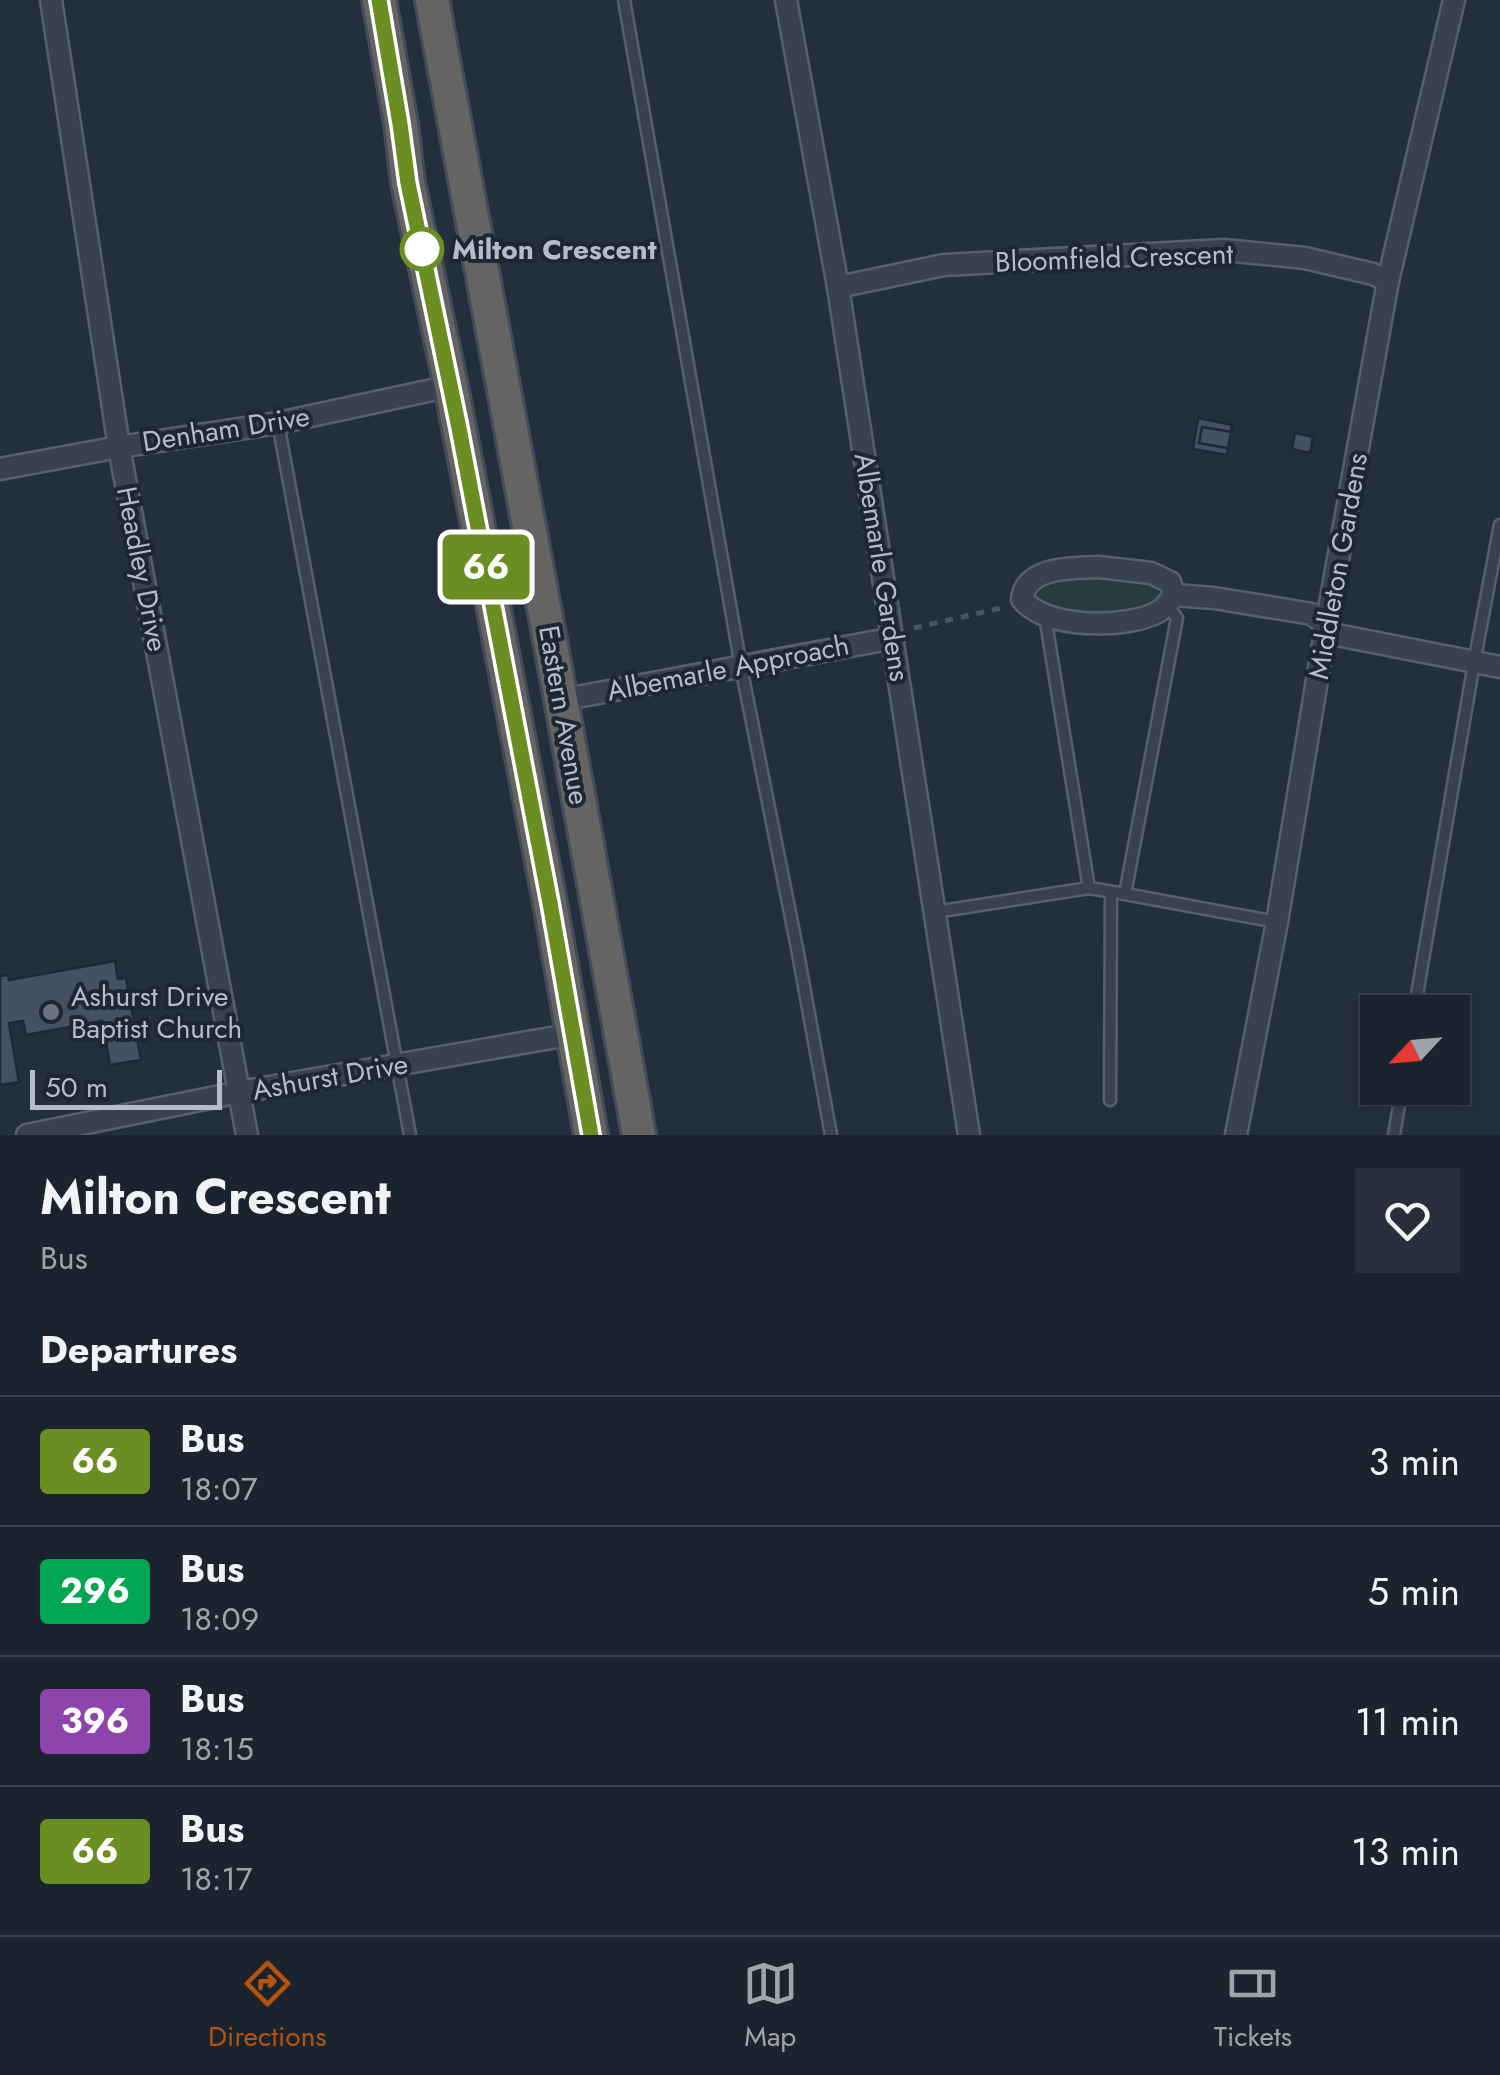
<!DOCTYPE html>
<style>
:root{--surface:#1b232e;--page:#282f3a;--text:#f1f3f6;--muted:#a0a4aa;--line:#39404a;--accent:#b45309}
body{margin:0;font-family:Jost,sans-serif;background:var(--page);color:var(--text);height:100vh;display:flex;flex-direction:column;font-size:38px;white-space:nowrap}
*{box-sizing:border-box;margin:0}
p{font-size:32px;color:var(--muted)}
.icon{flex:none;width:55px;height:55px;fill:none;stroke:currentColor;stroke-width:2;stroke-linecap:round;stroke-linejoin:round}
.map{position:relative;height:1135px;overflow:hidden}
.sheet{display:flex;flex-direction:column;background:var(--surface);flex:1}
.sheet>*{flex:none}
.badge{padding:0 20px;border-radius:8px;font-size:35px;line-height:65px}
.needle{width:65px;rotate:244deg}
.buttons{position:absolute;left:1360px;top:995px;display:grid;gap:20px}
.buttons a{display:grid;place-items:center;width:110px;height:110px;border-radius:0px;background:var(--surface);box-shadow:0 2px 8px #0004,0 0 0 2px var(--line);font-size:50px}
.scale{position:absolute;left:30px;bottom:25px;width:192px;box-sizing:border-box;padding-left:10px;border:5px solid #b4bcc9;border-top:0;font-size:28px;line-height:35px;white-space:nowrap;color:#b4bcc9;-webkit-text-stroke:8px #1d2633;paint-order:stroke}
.map>.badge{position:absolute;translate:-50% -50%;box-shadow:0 0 0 5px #fff}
h2{padding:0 40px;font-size:38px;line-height:90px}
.round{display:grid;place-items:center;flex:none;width:105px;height:105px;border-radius:0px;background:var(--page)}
.overview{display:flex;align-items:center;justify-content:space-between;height:170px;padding:0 40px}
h1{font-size:48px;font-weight:700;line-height:75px}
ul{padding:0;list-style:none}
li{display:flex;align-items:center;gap:30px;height:130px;padding:0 40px;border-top:2px solid var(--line)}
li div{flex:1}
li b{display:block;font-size:38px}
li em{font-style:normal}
li .badge{min-width:110px;font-weight:700;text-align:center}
.tab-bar{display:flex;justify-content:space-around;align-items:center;height:140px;border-top:2px solid var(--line);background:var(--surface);font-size:28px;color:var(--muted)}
.tab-bar a{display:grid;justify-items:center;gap:5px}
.tab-bar .active{color:var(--accent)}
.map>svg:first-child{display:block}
</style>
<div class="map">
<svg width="1500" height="1135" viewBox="0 0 1500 1135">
<rect width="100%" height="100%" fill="#242f3e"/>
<path fill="#263c3f" d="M1088,574L1145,579L1158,587L1159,598C1134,619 1064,621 1038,599L1039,590L1053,581Z"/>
<g fill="#455162" stroke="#1f2835" stroke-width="2.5">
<path d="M1198,418L1232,425L1231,432L1202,427L1199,443L1228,448L1227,455L1193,449Z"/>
<path d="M1202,427L1231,432L1228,448L1199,443Z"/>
<path d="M1295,433L1313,437L1310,453L1292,449Z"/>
<path d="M115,961L118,979L126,978L141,1060L110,1065L102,1021L26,1035L23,1021L9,1023L19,1082L0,1085V976L8,975L9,980Z"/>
</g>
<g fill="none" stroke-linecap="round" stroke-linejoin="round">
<defs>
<g id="service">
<path d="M624,0L741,667L797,948L831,1135"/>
<path d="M278,423L410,1135"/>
<path d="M1089,888L1125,894L1177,618L1167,605"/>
<path d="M1125,894L1277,922"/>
<path d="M935,912L1089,888L1045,616"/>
<path d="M1414,1012L1474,663L1500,525"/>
<path d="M1110,1100L1111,892"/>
<path d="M1394,1135L1402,1088"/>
</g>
<g id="minor">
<path d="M51,0L119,447L247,1135"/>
<path d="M786,0L838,287L969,1135"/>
<path d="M838,287L944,265L1224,250L1305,258L1373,274L1388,281"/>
<path d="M0,469L119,447L278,423L451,386"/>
<path d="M1099,567L1151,573L1170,582L1174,595C1169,602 1165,608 1158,612C1127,629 1044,629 1022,599C1026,566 1074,568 1099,567Z"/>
<path d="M1174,595L1214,598L1312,614L1337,635L1500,667"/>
<path d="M561,700L894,638"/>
<path d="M27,1135L240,1092L574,1034"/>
<path d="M1236,1135L1277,922L1326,626L1388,281L1454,0"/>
</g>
<g id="trunk">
<path d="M379,0L401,124L408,183L451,386L550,903L591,1135"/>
<path d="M432,0L561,700L639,1135"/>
</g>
</defs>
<use href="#service" stroke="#565f6c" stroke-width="15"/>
<use href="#minor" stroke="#565f6c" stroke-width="25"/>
<use href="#trunk" stroke="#434c59" stroke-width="38"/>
<path stroke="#44595c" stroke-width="5" stroke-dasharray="8 8" stroke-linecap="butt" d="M914,628L1001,608"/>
<use href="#service" stroke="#38414e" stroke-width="10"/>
<use href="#minor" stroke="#38414e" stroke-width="20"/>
<use href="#trunk" stroke="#656462" stroke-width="32"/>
</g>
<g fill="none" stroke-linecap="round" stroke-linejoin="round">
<defs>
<path id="line" d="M379,0L400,124L408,183L458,423L550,903L591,1135"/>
</defs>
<use href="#line" stroke="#fff" stroke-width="22"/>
<use href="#line" stroke="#6b8e23" stroke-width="15"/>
</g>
<circle fill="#fff" stroke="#6b8e23" stroke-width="5" cx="422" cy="249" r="20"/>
<circle fill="#6b7280" stroke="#1d2633" stroke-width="4" cx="51" cy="1012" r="10"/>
<g text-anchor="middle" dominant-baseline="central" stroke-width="8" stroke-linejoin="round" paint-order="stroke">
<g font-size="28" font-weight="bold" fill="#b4bcc9" stroke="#1d2633" text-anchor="start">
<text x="452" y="249">Milton Crescent</text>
</g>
<g font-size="28" fill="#b4bcc9" stroke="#1d2633">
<text transform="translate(1114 258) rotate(-2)">Bloomfield Crescent</text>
<text transform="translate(226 429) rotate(-9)">Denham Drive</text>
<text transform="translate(1338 566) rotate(-80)">Middleton Gardens</text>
<text transform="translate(882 567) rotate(81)">Albemarle Gardens</text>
<text transform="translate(142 569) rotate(79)">Headley Drive</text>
<text transform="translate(728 668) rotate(-11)">Albemarle Approach</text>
<text transform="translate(564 715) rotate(80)">Eastern Avenue</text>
<text transform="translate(330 1077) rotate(-10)">Ashurst Drive</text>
</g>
<g font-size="28" fill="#b4bcc9" stroke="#1d2633" text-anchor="start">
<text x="71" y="996">Ashurst Drive<tspan x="71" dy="32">Baptist Church</tspan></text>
</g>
</g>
</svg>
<div class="buttons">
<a><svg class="needle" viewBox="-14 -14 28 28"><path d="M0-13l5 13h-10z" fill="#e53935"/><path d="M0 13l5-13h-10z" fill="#a0a4aa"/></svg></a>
</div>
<div class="scale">50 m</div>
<b class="badge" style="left:486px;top:567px;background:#6b8e23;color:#fff">66</b>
</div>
<section class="sheet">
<div class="overview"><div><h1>Milton Crescent</h1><p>Bus</p></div><a class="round"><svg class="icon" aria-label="heart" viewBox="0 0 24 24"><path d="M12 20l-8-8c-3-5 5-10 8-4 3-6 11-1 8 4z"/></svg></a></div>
<h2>Departures</h2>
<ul>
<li><span class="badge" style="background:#6b8e23;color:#fff">66</span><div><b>Bus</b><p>18:07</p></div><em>3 min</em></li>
<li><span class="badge" style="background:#00a651;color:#fff">296</span><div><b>Bus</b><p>18:09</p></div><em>5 min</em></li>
<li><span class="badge" style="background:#8e44ad;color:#fff">396</span><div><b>Bus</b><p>18:15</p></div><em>11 min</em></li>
<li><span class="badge" style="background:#6b8e23;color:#fff">66</span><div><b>Bus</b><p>18:17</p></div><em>13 min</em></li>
</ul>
</section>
<nav class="tab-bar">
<a class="active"><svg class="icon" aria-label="directions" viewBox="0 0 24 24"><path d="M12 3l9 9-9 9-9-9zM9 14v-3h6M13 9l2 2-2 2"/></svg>Directions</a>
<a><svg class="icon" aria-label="map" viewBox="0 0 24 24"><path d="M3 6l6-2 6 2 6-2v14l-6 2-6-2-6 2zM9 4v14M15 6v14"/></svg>Map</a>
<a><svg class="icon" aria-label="tickets" viewBox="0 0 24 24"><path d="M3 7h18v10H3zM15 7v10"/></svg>Tickets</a>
</nav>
